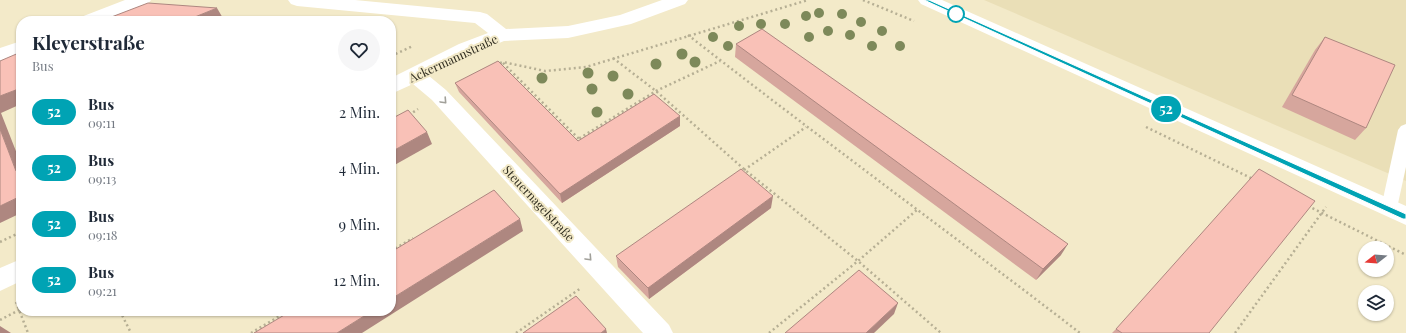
<!DOCTYPE html>
<html lang="de">
<meta charset="utf-8">
<style>
:root{--surface:#fff;--page:#f6f6f7;--text:#1f2937;--muted:#747a83}
body{margin:0;font-family:"Playfair Display",serif;background:var(--page);color:var(--text);height:100vh;display:flex;flex-direction:column;font-size:15px;white-space:nowrap}
*{box-sizing:border-box;margin:0}
p{font-size:13px;color:var(--muted)}
.icon{flex:none;width:22px;height:22px;fill:none;stroke:currentColor;stroke-width:2;stroke-linecap:round;stroke-linejoin:round}
.map{position:relative;flex:1;overflow:hidden}
.sheet{position:absolute;left:16px;top:16px;width:380px;height:300px;display:flex;flex-direction:column;background:var(--surface);border-radius:16px;box-shadow:0 1px 3px #0004}
.sheet>*{flex:none}
.badge{padding:0 8px;border-radius:13px;font-size:14px;line-height:26px}
.needle{width:26px;rotate:253deg}
.fabs{position:absolute;left:1358px;top:241px;display:grid;gap:8px}
.fabs a{display:grid;place-items:center;width:36px;height:36px;border-radius:50%;background:var(--surface);box-shadow:0 1px 3px #0004;font-size:20px}
.map>.badge{position:absolute;translate:-50% -50%;box-shadow:0 0 0 2px #fff}
.round{display:grid;place-items:center;flex:none;width:42px;height:42px;border-radius:21px;background:var(--page)}
.headline{display:flex;align-items:center;justify-content:space-between;height:68px;padding:0 16px}
h1{font-size:19px;font-weight:700;line-height:30px}
ul{padding:0;list-style:none}
li{display:flex;align-items:center;gap:12px;height:56px;padding:0 16px}
li div{flex:1}
li b{display:block;font-size:15px}
li em{font-style:normal}
li .badge{min-width:44px;font-weight:700;text-align:center}
.map>svg:first-child{display:block}
</style>
<div class="map">
<svg width="1406" height="333" viewBox="0 0 1406 333">
<rect width="100%" height="100%" fill="#f3eac9"/>
<path fill="#eadfb7" d="M984,0H1406V181Z"/>
<g fill="none" stroke-linecap="round" stroke-linejoin="round">
<g stroke="#b6af94" stroke-width="2.5" stroke-dasharray="2 3" stroke-linecap="butt">
<path d="M863,0L914,21"/>
<path d="M688,35C817,136 950,233 1080,333"/>
<path d="M391,56L413,46"/>
<path d="M613,58L656,91L745,170L858,261L941,333"/>
<path d="M500,63L503,62L545,71L586,67L808,0"/>
<path d="M503,63L579,139"/>
<path d="M409,115L418,109"/>
<path d="M1146,127L1253,179"/>
<path d="M575,141L656,91L720,61"/>
<path d="M744,170L806,127"/>
<path d="M1308,206L1406,255"/>
<path d="M0,242L21,232"/>
<path d="M391,251L413,238"/>
<path d="M16,302L28,333"/>
<path d="M120,311L131,333"/>
<path d="M0,320L21,309"/>
<path d="M251,333L288,311"/>
<path d="M516,333L581,288"/>
<path d="M769,333L858,261L918,209"/>
<path d="M1235,333L1326,207"/>
</g>
<path fill="#fff" fill-rule="evenodd" d="M1406,124V167L1397,208L1395,213L1389,215L1383,213L1381,208L1398,130L1401,126Z"/>
<g fill="#fff" fill-rule="evenodd">
<path d="M125,0H151L148,4L105,21H79L81,17Z"/>
<path d="M288,0H355L480,12L487,14L506,29L568,26L620,15L662,0H688L685,4L631,24L568,38L504,41L473,54L429,76L446,90L669,325L673,333H643L432,100L413,84L391,94V78L459,44L488,33L475,23L297,6L291,4Z"/>
<path d="M21,41V54L0,61V48Z"/>
<path d="M21,259V281L0,291V268Z"/>
</g>
<path fill="#fff" fill-rule="evenodd" d="M918,0H942L1406,206V225L921,4Z"/>
</g>
<g fill="#7d895a">
<circle cx="819" cy="13" r="5"/>
<circle cx="842" cy="14" r="5"/>
<circle cx="806" cy="16" r="5"/>
<circle cx="861" cy="22" r="5"/>
<circle cx="761" cy="24" r="5"/>
<circle cx="785" cy="24" r="5"/>
<circle cx="739" cy="26" r="5"/>
<circle cx="828" cy="31" r="5"/>
<circle cx="882" cy="31" r="5"/>
<circle cx="850" cy="35" r="5"/>
<circle cx="713" cy="37" r="5"/>
<circle cx="809" cy="37" r="5"/>
<circle cx="728" cy="46" r="5"/>
<circle cx="872" cy="46" r="5"/>
<circle cx="900" cy="46" r="5"/>
<circle cx="682" cy="54" r="5.5"/>
<circle cx="695" cy="62" r="5.5"/>
<circle cx="656" cy="64" r="5.5"/>
<circle cx="588" cy="73" r="5.5"/>
<circle cx="613" cy="76" r="5.5"/>
<circle cx="542" cy="78" r="5.5"/>
<circle cx="592" cy="89" r="5.5"/>
<circle cx="628" cy="94" r="5.5"/>
<circle cx="597" cy="112" r="5.5"/>
</g>
<g fill="#d6a69d">
<path d="M1325,37L1366,128L1355,140L1282,107L1315,50Z"/>
<path d="M736,44L1061,255L1036,280L735,57Z"/>
<path d="M455,83L578,141L680,126L562,203L459,92Z"/>
<path d="M771,208L649,299L618,267L616,256Z"/>
<path d="M1116,329L1209,333H1112Z"/>
</g>
<g fill="#ae8780">
<path d="M217,8L224,20L221,21H185Z"/>
<path d="M21,88V104L1,113L21,164V176L16,171L0,129V96Z"/>
<path d="M680,116V126L562,203L560,194Z"/>
<path d="M427,132L432,144L391,167V152Z"/>
<path d="M21,196V213L0,223V206Z"/>
<path d="M773,196L771,208L649,299L648,288Z"/>
<path d="M520,219L523,231L362,333H337L372,311H391V299Z"/>
<path d="M1068,244L1061,255L1036,280L1043,269Z"/>
<path d="M898,303L894,314L874,333H866Z"/>
<path d="M0,326L11,333H0Z"/>
<path d="M606,329L607,333H601Z"/>
</g>
<g fill="#f9c1b7" stroke="#ae8780">
<path d="M148,3L217,8L185,21H101Z"/>
<path d="M762,29L1068,244L1043,269L736,44Z"/>
<path d="M1325,37L1395,65L1366,128L1292,95Z"/>
<path d="M21,52V88L0,96V61Z"/>
<path d="M498,61L578,141L654,94L680,116L560,194L455,83Z"/>
<path d="M408,110L427,132L391,152V119Z"/>
<path d="M0,129L16,171L21,169V196L0,206Z"/>
<path d="M741,169L773,196L648,288L616,256Z"/>
<path d="M1259,169L1315,201L1209,333H1122L1116,329Z"/>
<path d="M494,190L520,219L391,299V252Z"/>
<path d="M859,270L898,303L866,333H785Z"/>
<path d="M576,296L606,329L601,333H523Z"/>
<path d="M291,311H372L337,333H254Z"/>
</g>
<defs><path id="oneway-chevron" d="M-2-3.5L2.5 0L-2 3.5" fill="none" stroke-width="1.6" stroke-linecap="round" stroke-linejoin="round"/></defs>
<g stroke="#a1a09a">
<use href="#oneway-chevron" transform="translate(444 101) rotate(47)"/>
<use href="#oneway-chevron" transform="translate(589 258) rotate(47)"/>
</g>
<path fill="#00a3b4" stroke="#fff" d="M924,0H929L1406,214V219H1403Z"/>
<circle fill="#fff" stroke="#00a3b4" stroke-width="2" cx="956" cy="14" r="8"/>
<g text-anchor="middle" dominant-baseline="central" stroke-width="4" stroke-linejoin="round" paint-order="stroke">
<g font-size="12" fill="#2f2c1f" stroke="#f3eac9">
<text transform="translate(453 58) rotate(-25)">Ackermannstraße</text>
<text transform="translate(539 203) rotate(47)">Steuernagelstraße</text>
</g>
</g>
</svg>
<div class="fabs">
<a><svg class="needle" viewBox="-14 -14 28 28"><path d="M0-13l5 13h-10z" fill="#e53935"/><path d="M0 13l5-13h-10z" fill="#747a83"/></svg></a>
<a><svg class="icon" aria-label="layers" viewBox="0 0 24 24"><path d="M12 4l9 5-9 5-9-5zM3 14l9 5 9-5"/></svg></a>
</div>
<b class="badge" style="left:1166px;top:109px;background:#00a3b4;color:#fff">52</b>
<section class="sheet">
<div class="headline"><div><h1>Kleyerstraße</h1><p>Bus</p></div><a class="round"><svg class="icon" aria-label="heart" viewBox="0 0 24 24"><path d="M12 20l-8-8c-3-5 5-10 8-4 3-6 11-1 8 4z"/></svg></a></div>
<ul>
<li><span class="badge" style="background:#00a3b4;color:#fff">52</span><div><b>Bus</b><p>09:11</p></div><em>2 Min.</em></li>
<li><span class="badge" style="background:#00a3b4;color:#fff">52</span><div><b>Bus</b><p>09:13</p></div><em>4 Min.</em></li>
<li><span class="badge" style="background:#00a3b4;color:#fff">52</span><div><b>Bus</b><p>09:18</p></div><em>9 Min.</em></li>
<li><span class="badge" style="background:#00a3b4;color:#fff">52</span><div><b>Bus</b><p>09:21</p></div><em>12 Min.</em></li>
</ul>
</section>
</div>
